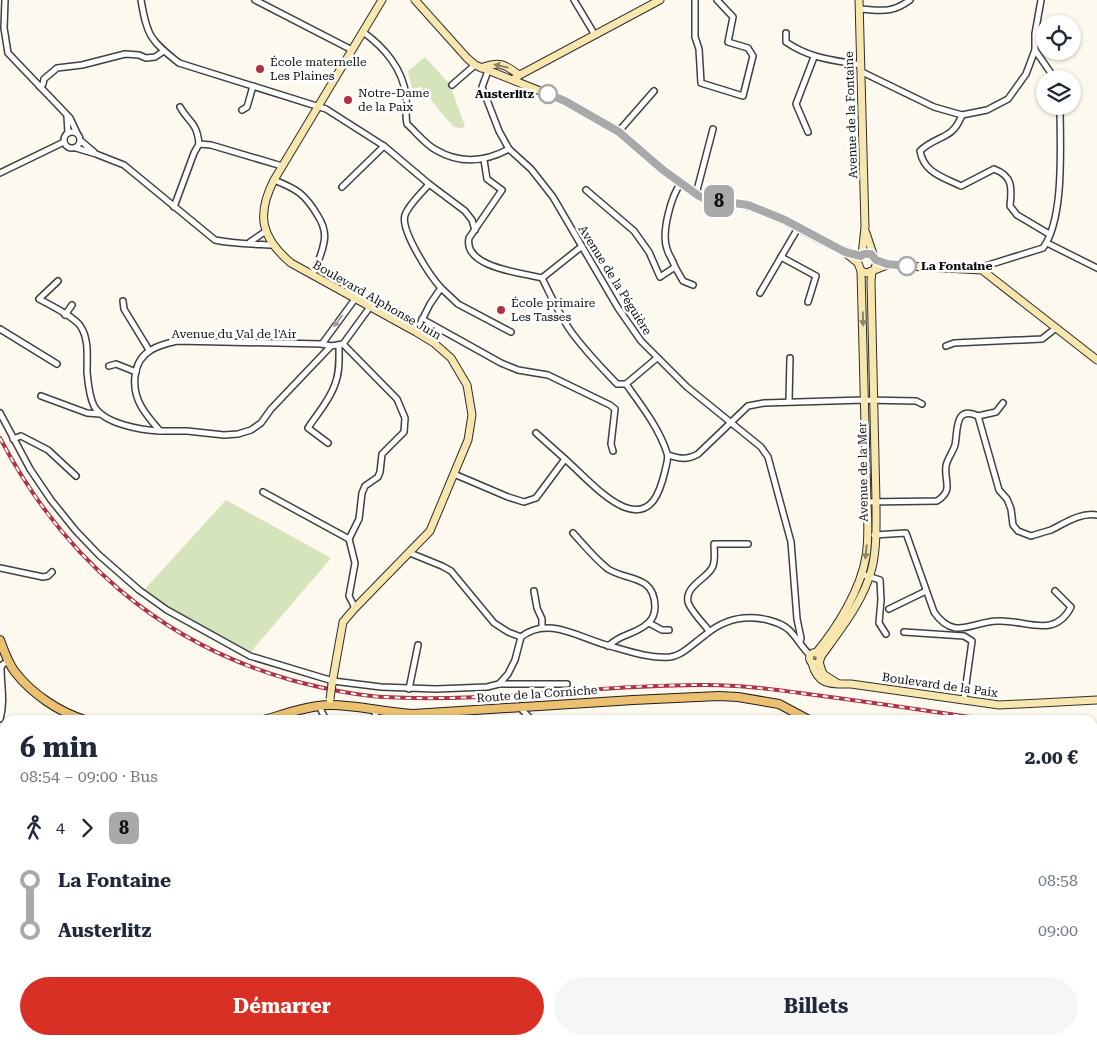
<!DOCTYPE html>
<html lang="fr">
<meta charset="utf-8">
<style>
:root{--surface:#fff;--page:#f6f6f7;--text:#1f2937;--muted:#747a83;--accent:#d93025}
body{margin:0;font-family:"Roboto Serif",serif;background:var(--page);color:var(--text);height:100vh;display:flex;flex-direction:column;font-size:19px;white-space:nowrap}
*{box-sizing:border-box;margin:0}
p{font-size:16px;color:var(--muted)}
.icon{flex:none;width:28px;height:28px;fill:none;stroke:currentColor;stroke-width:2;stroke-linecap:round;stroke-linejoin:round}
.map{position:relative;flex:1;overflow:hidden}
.side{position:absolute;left:0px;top:715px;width:1098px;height:330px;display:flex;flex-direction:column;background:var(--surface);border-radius:15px 15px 0 0;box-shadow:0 1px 4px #0004}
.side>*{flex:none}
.badge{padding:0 10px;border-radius:8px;font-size:18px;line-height:32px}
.buttons{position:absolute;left:1036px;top:15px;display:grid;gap:10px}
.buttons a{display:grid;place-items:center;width:45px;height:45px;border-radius:50%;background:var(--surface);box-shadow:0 1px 4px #0004;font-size:25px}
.map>.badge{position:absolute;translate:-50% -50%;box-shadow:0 0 0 2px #fff}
.legs{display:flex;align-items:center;gap:8px;height:55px;padding:0 20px;font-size:16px}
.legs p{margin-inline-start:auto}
.head{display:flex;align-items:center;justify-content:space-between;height:85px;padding:0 20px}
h1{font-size:28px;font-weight:700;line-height:38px}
.action{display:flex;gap:10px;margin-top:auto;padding:10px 20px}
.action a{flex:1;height:58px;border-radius:30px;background:var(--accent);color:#fff;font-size:20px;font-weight:700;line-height:58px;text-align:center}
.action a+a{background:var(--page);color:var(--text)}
ul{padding:0 20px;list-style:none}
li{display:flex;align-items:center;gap:18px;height:50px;font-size:19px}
li i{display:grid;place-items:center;width:8px;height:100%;margin:0 6px;background:currentColor}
li i::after{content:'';width:12px;height:12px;margin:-6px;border:4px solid;border-radius:50%;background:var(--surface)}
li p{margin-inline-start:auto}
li:first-child i{background:linear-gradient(#0000 50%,currentColor 0)}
li:last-child i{background:linear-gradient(currentColor 50%,#0000 0)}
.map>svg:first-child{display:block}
</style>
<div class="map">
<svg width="1097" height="1045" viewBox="0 0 1097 1045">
<rect width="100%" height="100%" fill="#fdf9ee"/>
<g fill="#d5e4bb">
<path d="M425,57L452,87L451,88L465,126L462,128L454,127L443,115L421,87L412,89L408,71Z"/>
<path d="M226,500L331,558L250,653L241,650L183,617L184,616L157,600L144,590Z"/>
</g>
<g fill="#b8e1f0" stroke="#469cbf">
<path d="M5,867V1040H107L108,1045H0V871Z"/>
<path d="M1097,939V1045H135L136,1040H1092V941Z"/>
</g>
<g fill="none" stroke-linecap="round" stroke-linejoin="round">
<defs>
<g id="street">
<path d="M5,0L4,28L8,53L70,118L77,133"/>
<path d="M141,0C147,36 150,40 179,63L326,109L384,146L429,184L465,211L472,220L475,230"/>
<path d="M255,0L352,50"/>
<path d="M574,0L595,35"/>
<path d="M695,0V37L699,49L701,83L743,96L753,56L748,48L728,42L733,17L717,0"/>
<path d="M1041,0L1035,34V50L1055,79"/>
<path d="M859,9C881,10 891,14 910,0"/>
<path d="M363,32C384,47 403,69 406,96C407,105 405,115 407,124C416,132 425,144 436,150C460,164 485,162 509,149"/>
<path d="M786,33V42C811,59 833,60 861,65"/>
<path d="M488,71L482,87L499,131L509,149L531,169L553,197L618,308L641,341L687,387L761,447L768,457L791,542L797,619L801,638L800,642"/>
<path d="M862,72L934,107L962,115L987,110L1008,99L1026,74L1035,50"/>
<path d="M452,85L475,65"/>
<path d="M40,87L43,84L44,79L57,68L82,65L125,54L139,55L146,58L155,57L164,51"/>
<path d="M180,107C189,123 197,122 199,144"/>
<path d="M242,110L247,107L253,86"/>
<path d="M962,115C952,141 938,134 920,151C924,173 943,177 961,186L994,169C1013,176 1012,188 1010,206L1017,215L1049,234"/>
<path d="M67,116L68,133"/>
<path d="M619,131L654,91"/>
<circle cx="72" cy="140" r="8"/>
<path d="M808,132L796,104L814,57"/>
<path d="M81,141L94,152"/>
<path d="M76,148L96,154L124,165L215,240C234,244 253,244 273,245"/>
<path d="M0,173L64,142"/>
<path d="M274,180C297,189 305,194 318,216C323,224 326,233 324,242C322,254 317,265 312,275"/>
<path d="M342,187L384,146"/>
<path d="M586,190L634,231L649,252L660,277L675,267C673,260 669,256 667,249C661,233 671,196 681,183"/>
<path d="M696,194L713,129"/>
<path d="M174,207L194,153L199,144L211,145L282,166"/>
<path d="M250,242L266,231"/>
<path d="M1047,243L1097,268"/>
<path d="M781,257L816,276L808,302"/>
<path d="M675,267L683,281L693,285"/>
<path d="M982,270L985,266L1043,248C1065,218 1060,144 1060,106"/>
<path d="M542,278L581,247"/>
<path d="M58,281L39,299C50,305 75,317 81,327C89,340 87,356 87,372C88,382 89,396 94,406C104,424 141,430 160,431"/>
<path d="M441,288L458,304L511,332"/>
<path d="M760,293L798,228"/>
<path d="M123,301L124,309L149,350"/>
<path d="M65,315L72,305"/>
<path d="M422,319L501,363L518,370L548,375L610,405L615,409L611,444L613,451"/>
<path d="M0,329L57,364"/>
<path d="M416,332L430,304L441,288C430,276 400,230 405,215C409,204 422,193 429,184"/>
<path d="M322,344L355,299"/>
<path d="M343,344L397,399L405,418L404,432L382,454L380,472L378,477L365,486L362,493L359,519L349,539L355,563L349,596L355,608"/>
<path d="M343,344L370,307"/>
<path d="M331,346L271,409L261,423L251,430L238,434L224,435L187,431H160C153,423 146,415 141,406C131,388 132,361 151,350C159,345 168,343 177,341L322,344L331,346L343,344"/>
<path d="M946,346L954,343L1042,339L1056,328"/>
<path d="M109,366L116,364L136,372"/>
<path d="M626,384L657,358"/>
<path d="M41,396L87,413L100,414"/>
<path d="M789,401L790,358"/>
<path d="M0,413L30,469L51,500L76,531L99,555L139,590L167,610L250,656L333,681L381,687L436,689L487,687L499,684L508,674L515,660L521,637C548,615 581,639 610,646C628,651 651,659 670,657C683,655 694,643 705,635C724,619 744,614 768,620C776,622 782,624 788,629C797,637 802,648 810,655"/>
<path d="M978,416L999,490L1007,499L1011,509L1013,525L1018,531L1031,536C1037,534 1044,532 1051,530C1065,523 1081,512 1097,515"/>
<path d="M978,416L996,412L1003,403"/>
<path d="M536,433L565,459"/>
<path d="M13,439L21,436L48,450L76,476"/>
<path d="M328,443L308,428C317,414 330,400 335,384C340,372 339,358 339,345"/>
<path d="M668,455C680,459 687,460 698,454L748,406L764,403L864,400L916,401L922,404"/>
<path d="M454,474L508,497L524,502L536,498L565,459C582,474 604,499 624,507C652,518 660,492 665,471C666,466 669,458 667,453C659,428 641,405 626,384H617C601,367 584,350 570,330C559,314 551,296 542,278C524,273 463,268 469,238L502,190L487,179L484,160"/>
<path d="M263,492L349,539"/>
<path d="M867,502L937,501C954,490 944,482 946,466C947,459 953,452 955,445C958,431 954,405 978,416"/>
<path d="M573,533C584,545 595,559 608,569C626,581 654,574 655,606C655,613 653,619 648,623C641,630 633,632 624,636C619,638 613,642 608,646"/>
<path d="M874,535L906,533L934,612C954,641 971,622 997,621C1025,619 1054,640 1071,607L1055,591"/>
<path d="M410,553L442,566L451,571L494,623L508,632L521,637"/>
<path d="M0,568L43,577L48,576L52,572"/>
<path d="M861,574L880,580L881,600L879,623L886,634"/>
<path d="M534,591L537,608L542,619V627"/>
<path d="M889,609L926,591"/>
<path d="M649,623L662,630H669"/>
<path d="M709,631C704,624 690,610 688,602C685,586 706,579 712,568C716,562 714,551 714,544H748"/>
<path d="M904,632L964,636L972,641L964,699"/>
<path d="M499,684H567"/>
<path d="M409,689L418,645"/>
<path d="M319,706L326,720"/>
<path d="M521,706L523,711L532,720"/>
<path d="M374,710L377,720"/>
<path d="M452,711V720"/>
<path d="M0,719C5,702 1,685 1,668L2,665L8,661"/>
<path d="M0,773L5,766"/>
<path d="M0,842H5"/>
</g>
<g id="secondary">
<path d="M415,0L467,58L475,65L565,101L619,131L663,170L699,196L705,199C727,202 749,204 769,213C800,227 828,248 861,256"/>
<path d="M859,0L865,227L862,255"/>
<path d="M481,68C499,61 505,64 519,75"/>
<path d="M514,80L516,77L660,0"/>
<path d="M866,233L874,257"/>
<path d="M847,254L858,263L861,271L867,273L887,265L982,270L1097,360"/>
<path d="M859,258L864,254L873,255L877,262L875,268"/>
<circle cx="815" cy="658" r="5.5"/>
<path d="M816,653C837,628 861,589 866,556C869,538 868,520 867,502L861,271"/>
<path d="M820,658C839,631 864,601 872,568C877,547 876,524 876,502L871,281L872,271"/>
<path d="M819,662L823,674L837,683"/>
<path d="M812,663C818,686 831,684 851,684L999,705L1097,700"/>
<path d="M332,684L343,622L355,608L430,531L468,440L472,415L467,385L451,358L434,343L416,332L291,263C261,238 256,215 274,180L382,0"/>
</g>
<g id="primary">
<path d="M0,640C4,651 8,663 15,672C32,694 59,712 85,720"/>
<path d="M264,720C285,714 307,706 328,705C354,704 386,713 413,714L633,700L719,696L738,697L779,704L809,720"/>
<path d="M1092,817L1097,818"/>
</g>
</defs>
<use href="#street" stroke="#404040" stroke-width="8"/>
<use href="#secondary" stroke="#2f2f2f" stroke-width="9"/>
<use href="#primary" stroke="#1e1e1e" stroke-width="10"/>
<use href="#street" stroke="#fff" stroke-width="5"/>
<use href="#secondary" stroke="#f7e7af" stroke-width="7"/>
<use href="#primary" stroke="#ebc071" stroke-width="8"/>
<defs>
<g id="rail">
<path d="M0,438C63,558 160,643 291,680C321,688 352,695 383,697C491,703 599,684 707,685C745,685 784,691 822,696C878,703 934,712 990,720"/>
<path d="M1092,735L1097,736"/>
</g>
</defs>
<use href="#rail" stroke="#ae3346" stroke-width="4"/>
<use href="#rail" stroke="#fff" stroke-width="2" stroke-dasharray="5.5" stroke-linecap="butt"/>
<defs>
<path id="secondary-bridge" d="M330,699L332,684"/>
</defs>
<use href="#secondary-bridge" stroke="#2f2f2f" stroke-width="9" stroke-linecap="butt"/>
<use href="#secondary-bridge" stroke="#f7e7af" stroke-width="7"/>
</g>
<defs><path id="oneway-solid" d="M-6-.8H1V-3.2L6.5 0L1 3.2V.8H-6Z" transform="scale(1.25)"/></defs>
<g fill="#8e8566">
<use href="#oneway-solid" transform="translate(501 66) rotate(-167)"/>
<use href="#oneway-solid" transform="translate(863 319) rotate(89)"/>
<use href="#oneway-solid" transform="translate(866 552) rotate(96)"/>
</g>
<use fill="#9e9e9e" href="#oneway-solid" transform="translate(338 321) rotate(127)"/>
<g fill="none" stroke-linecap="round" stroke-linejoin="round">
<defs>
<path id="line-1" d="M548,94L565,101L619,132L663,170L699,196L705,199L748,205L785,220L845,252L861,256L864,254H871L876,260L887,264L907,266"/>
</defs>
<use href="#line-1" stroke="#fff" stroke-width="11"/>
<use href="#line-1" stroke="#a9a9a9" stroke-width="8"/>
</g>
<g fill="#ae3346" stroke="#fff" stroke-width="2">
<circle cx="260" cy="69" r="5"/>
<circle cx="348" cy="100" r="5"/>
<circle cx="501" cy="310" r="5"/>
</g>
<g fill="#fff" stroke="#a9a9a9" stroke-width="2.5">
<circle cx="548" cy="94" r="9"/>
<circle cx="907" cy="266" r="9"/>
</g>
<g text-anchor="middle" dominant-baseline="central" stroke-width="5" stroke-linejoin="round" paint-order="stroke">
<g font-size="12" fill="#0d0d0d" stroke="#fff" text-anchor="start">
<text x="270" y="62">École maternelle<tspan x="270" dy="14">Les Plaines</tspan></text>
<text x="358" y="93">Notre-Dame<tspan x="358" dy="14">de la Paix</tspan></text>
<text x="511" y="303">École primaire<tspan x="511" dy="14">Les Tasses</tspan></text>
</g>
<g font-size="12" font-weight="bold" fill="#0d0d0d" stroke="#fff" text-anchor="end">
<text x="534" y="94">Austerlitz</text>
<text x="921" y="266" text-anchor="start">La Fontaine</text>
</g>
<g font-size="12" fill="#0d0d0d" stroke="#fff">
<text transform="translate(851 115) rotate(-92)">Avenue de la Fontaine</text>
<text transform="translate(615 280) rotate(58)">Avenue de la Péguière</text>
<text transform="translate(377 300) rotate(30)">Boulevard Alphonse Juin</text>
<text x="234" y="334">Avenue du Val de l'Air</text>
<text transform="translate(863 472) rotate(-91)">Avenue de la Mer</text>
<text transform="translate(940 685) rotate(8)">Boulevard de la Paix</text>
<text transform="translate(537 694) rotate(-4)">Route de la Corniche</text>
</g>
</g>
</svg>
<div class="buttons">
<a><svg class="icon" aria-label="locate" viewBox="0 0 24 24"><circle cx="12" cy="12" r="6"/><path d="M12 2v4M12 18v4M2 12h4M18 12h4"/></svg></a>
<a><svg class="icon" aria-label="layers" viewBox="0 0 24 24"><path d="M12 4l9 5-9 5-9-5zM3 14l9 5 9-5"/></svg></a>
</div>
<b class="badge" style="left:719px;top:201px;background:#a9a9a9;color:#111">8</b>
<section class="side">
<div class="head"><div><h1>6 min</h1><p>08:54 – 09:00 · Bus</p></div><b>2.00 €</b></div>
<div class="legs"><svg class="icon" aria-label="walk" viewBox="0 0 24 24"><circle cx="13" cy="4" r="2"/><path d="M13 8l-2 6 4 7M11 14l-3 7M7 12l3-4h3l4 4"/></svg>4<svg class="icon" aria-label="forward" viewBox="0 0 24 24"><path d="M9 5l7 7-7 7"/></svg><b class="badge" style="background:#a9a9a9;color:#111">8</b></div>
<ul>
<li><i style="color:#a9a9a9"></i><b>La Fontaine</b><p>08:58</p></li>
<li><i style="color:#a9a9a9"></i><b>Austerlitz</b><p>09:00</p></li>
</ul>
<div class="action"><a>Démarrer</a><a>Billets</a></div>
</section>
</div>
